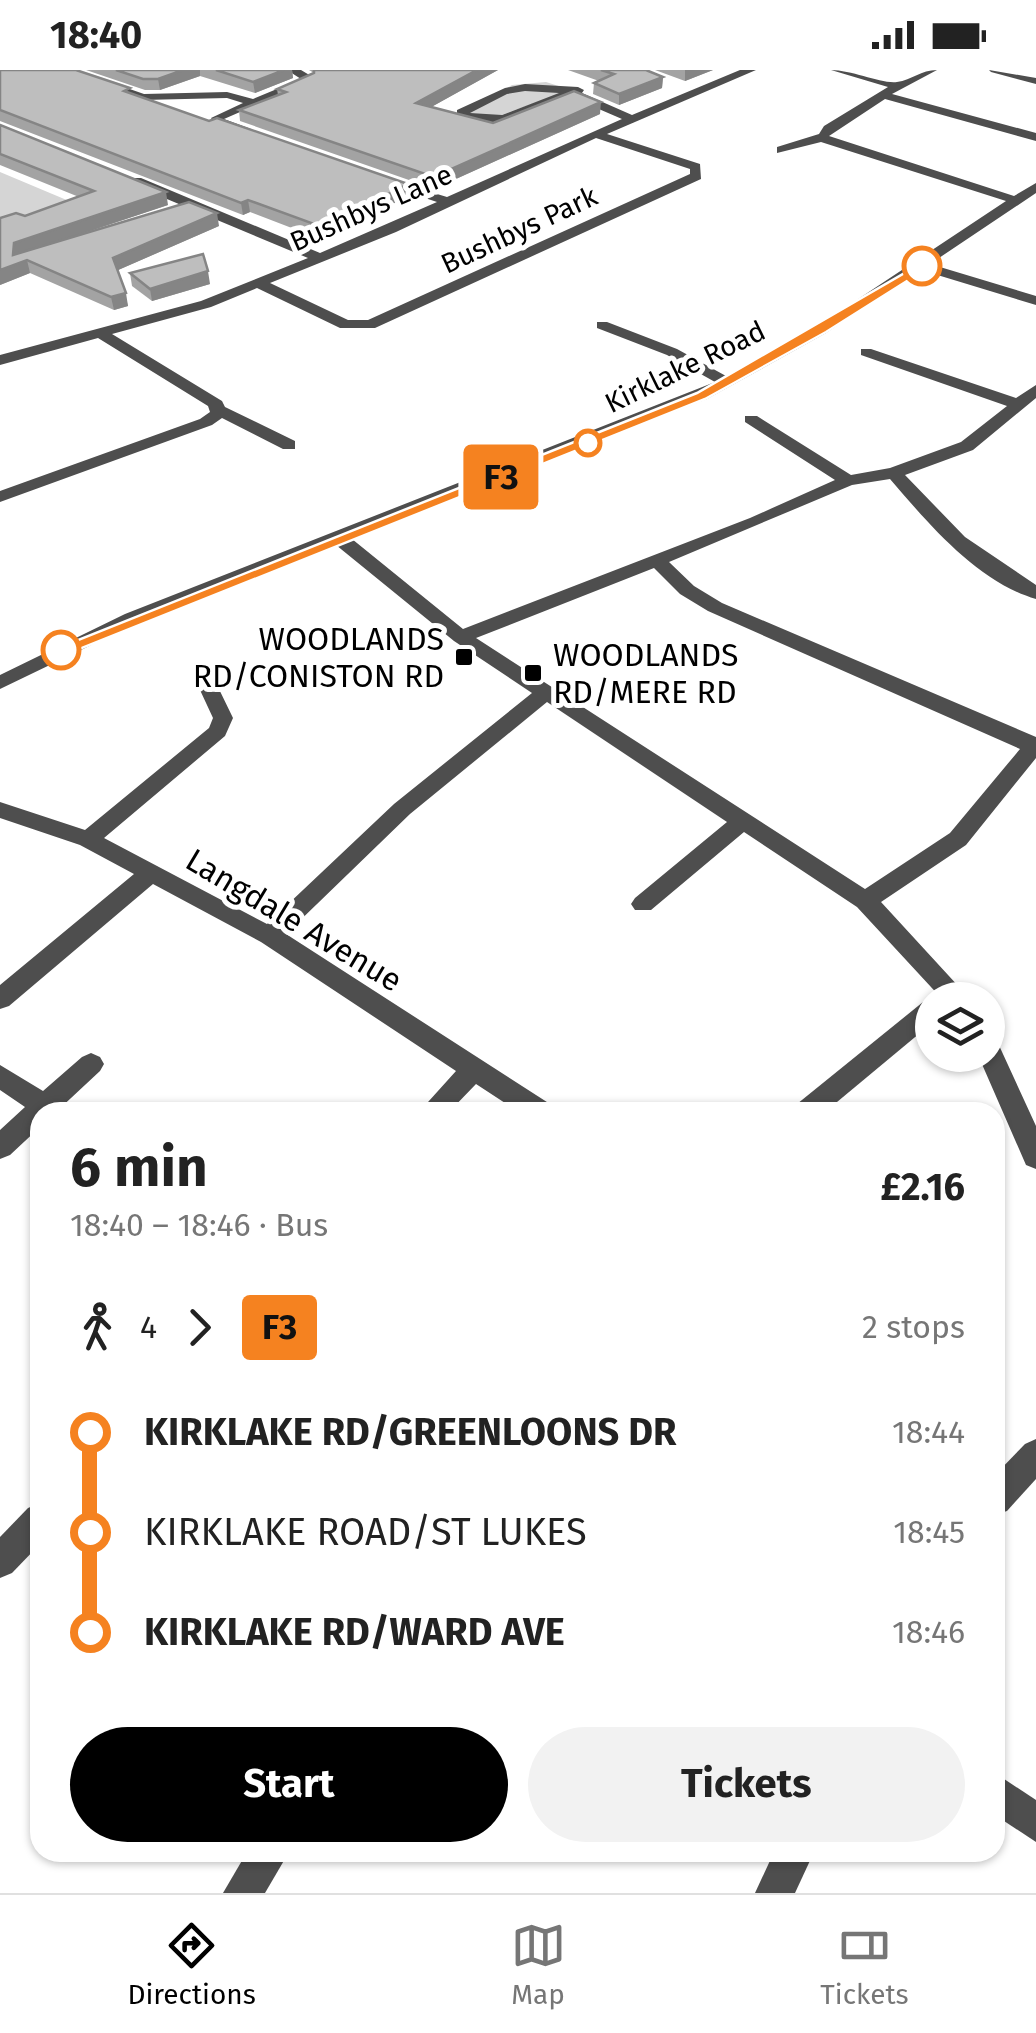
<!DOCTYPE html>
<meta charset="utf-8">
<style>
:root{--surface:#fff;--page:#f2f2f2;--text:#222;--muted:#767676;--line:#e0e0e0;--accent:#000}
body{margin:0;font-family:"Fira Sans",sans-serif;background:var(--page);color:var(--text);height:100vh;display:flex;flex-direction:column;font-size:38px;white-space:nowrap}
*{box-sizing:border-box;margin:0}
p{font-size:32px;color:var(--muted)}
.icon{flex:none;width:55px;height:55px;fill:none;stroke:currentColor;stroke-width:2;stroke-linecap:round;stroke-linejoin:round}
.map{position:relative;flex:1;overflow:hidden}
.drawer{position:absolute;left:30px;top:1032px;width:975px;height:760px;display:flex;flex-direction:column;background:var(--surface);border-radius:30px;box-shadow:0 2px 8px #0004}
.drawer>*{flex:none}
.badge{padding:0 20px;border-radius:8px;font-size:35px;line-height:65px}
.buttons{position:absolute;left:915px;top:912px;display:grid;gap:20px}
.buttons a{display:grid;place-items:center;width:90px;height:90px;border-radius:50%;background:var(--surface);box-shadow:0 2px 8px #0004;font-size:50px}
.map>.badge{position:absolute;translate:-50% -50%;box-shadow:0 0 0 5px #fff}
.legs{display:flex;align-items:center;gap:15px;height:110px;padding:0 40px;font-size:32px}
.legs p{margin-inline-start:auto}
.head{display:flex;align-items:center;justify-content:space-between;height:170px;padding:0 40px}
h1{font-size:55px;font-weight:700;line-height:75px}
.cta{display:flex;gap:20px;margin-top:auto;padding:20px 40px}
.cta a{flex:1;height:115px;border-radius:60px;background:var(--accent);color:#fff;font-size:40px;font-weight:700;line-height:115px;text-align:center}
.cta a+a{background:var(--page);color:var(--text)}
ul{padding:0 40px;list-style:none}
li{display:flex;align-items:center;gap:35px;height:100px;font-size:38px}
li i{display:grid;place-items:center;width:15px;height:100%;margin:0 12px;background:currentColor}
li i::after{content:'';width:25px;height:25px;margin:-12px;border:8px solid;border-radius:50%;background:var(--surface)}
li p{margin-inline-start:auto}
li:first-child i{background:linear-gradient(#0000 50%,currentColor 0)}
li:last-child i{background:linear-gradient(currentColor 50%,#0000 0)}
.status{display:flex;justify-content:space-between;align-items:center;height:70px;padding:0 50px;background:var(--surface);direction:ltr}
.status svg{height:28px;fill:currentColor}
.tab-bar{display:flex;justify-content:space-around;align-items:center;height:140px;border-top:2px solid var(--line);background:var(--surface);font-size:28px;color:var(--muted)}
.tab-bar a{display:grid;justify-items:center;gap:5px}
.tab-bar .active{color:var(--accent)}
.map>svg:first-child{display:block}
</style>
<div class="status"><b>18:40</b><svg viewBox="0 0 49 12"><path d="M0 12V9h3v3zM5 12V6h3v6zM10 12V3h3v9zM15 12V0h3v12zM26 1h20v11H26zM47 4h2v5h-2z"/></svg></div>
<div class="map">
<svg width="1036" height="1823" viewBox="0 0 1036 1823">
<rect width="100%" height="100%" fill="#fff"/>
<g fill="#d5d5d5">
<path d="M546,12L571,20L493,48L469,45L471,40L512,15Z"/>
<path d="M0,102L69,131L0,156Z"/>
</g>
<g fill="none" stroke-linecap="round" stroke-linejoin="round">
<g fill="#4e4e4e" fill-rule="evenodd">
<path d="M58,0H75L144,24L227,22L253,29L301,9L287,0H301L316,9L224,49L251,59L247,66L217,57L211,48L243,33L227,28L143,30Z"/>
<path d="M740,0H756L607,64L700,94L701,109L375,258H340L257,218L211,237L112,264L222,331L225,337L295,371V379H283L222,348L212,355L0,432V421L200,349L210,342L208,336L98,268L0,295V285L201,231L308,188L131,114V108H141L320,183L437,132L374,111V105L447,127L622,49L571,27C535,42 495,64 457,46V40L505,18L525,14L578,17L584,20L582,23L632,45ZM525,21L559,23L502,45L470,43L507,24ZM596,68L690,99V104L368,250H348L270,213L396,162Z"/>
<path d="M831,0C852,0 881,14 897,12C912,10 921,0 937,0L892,24L1036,63V71L885,29L829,66L1014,126L1036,113V123L930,194L1036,226V235L921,200L826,263L707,329L352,469L463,559L750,448L835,410L745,352V346H757L851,405L890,398L961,372L1007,336L861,285V279H871L1016,328L1036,315V328L973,380L905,405L965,467L1036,515V529C977,512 928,453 890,409L852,415L669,492L694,516L722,533L1036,667V688L966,775L881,832L971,930H943L857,837L744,762L651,840H635L631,834L635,828L727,752L547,632L410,744L286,864L550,1034L553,1042H519L476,1014L449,1042H419L456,1001L261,872L153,814L9,936L0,939V915L134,804L80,775L0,748V732L85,760L209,658L213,648L200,620L203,615H217L233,648L225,666L104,768L267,854L394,734L532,623L454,571L336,475L139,552L0,619V605L125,544L715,312L667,285L597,258V252H607L677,279L726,306L816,257L1006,131L821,72L777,83V77L819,64L824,56L888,17ZM654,498L680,524L708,541L1020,679L950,763L865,819L476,568Z"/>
<path d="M989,0L1036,8V14L991,2Z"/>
<path d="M932,929V953L825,1042H794L797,1034L923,932Z"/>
<path d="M988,968L997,971L1036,1056V1099L1026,1095L978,985H988Z"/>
<path d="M91,983L100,987L104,994L100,1001L56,1042H40V1057L10,1085L0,1089V1060L25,1037L0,1020V995L43,1021L82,987Z"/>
<path d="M1036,1369V1409L1007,1441L995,1445V1405L1025,1374Z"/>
<path d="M40,1433V1474L12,1503L0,1508V1467L28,1438Z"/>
<path d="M995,1703L1036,1730V1772L995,1745Z"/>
<path d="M247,1782H289L265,1823H223Z"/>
<path d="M774,1782H814L795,1823H755Z"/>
</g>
</g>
<g fill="#a3a3a3">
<path d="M0,0L131,24L209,51L408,114V126L323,170L250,142L243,145L0,51Z"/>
<path d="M86,0H292L293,8L255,23L200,6L160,20H145Z"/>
<path d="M309,0H498L431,37L493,53L600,44L447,113L429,117L240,51L239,40L278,25L277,19L314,3Z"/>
<path d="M568,0H646L663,7L662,18L619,35L593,24L594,13L599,11Z"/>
<path d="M655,0H713L685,11Z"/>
<path d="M0,55L168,135L63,170L219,156L118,200L128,236L114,240L30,203L0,215L25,146L79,127L0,95Z"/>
<path d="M130,203L210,214L152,231L132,216Z"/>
</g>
<g fill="#858585">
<path d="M183,0H200V6L160,20L158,9Z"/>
<path d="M284,0H292L293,8L255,23L253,12Z"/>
<path d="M477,0H498L417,45L416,33Z"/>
<path d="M685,0H713L685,11Z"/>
<path d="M663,7L662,18L619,35V24Z"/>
<path d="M601,32L600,44L447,113L429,117L428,105Z"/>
<path d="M408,114V126L323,170L322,157Z"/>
<path d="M166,122L168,135L18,185L27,190L30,203L0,215V200L13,185L14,173Z"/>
<path d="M248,130L250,142L243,145L241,133Z"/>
<path d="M217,143L219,156L116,201L113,188Z"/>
<path d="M208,201L210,214L152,231L150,219Z"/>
<path d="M126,223L128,236L114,240L111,227Z"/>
</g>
<g fill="#bebebe" stroke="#858585" stroke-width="2.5">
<path d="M0,0H76L130,18L124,21L209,51L217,48L408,114L322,157L248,130L241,133L0,40Z"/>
<path d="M116,0H183L158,9H143Z"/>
<path d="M216,0H284L253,12Z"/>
<path d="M314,0H477L416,33L493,53L574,21L601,32L447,101L428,105L239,40L286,22L277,19L314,3Z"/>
<path d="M601,0H646L663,7L619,24L594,13L614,4Z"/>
<path d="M0,55L166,122L14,173L13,185L189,132L217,143L113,188L126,223L111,227L27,190L0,200V148L16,143L25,146L94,121L0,84Z"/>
<path d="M203,184L208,201L150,219L130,203Z"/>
</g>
<path fill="#f58220" stroke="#fff" stroke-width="2.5" d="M922,193L926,199L826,262L705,329L67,584L53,580L697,323Z"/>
<g fill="#fff" stroke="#f58220" stroke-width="5">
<circle cx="922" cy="196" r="18"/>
<circle cx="588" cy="373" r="12"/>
<circle cx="61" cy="580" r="18"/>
</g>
<g fill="#000" stroke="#fff" stroke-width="4">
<rect x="454" y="577" width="20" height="20" rx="5"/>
<rect x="523" y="593" width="20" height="20" rx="5"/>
</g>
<g text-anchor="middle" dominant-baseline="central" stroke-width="10" stroke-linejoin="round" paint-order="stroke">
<g font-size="28" fill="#000" stroke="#fff">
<text transform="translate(371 138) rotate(-24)">Bushbys Lane</text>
<text transform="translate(519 160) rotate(-25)">Bushbys Park</text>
<text transform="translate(685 297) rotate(-26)">Kirklake Road</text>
</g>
<g font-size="32" fill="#000" stroke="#fff" text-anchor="end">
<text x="444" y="569">WOODLANDS<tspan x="444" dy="37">RD/CONISTON RD</tspan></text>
<text x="553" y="585" text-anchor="start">WOODLANDS<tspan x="553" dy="37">RD/MERE RD</tspan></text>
</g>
<g font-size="32" fill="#000" stroke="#fff">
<text transform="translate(294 850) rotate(31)">Langdale Avenue</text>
</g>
</g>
</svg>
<div class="buttons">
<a><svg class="icon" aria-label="layers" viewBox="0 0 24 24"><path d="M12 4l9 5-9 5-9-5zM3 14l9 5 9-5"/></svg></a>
</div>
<b class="badge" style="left:501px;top:407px;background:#f58220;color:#111">F3</b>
<section class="drawer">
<div class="head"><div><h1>6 min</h1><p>18:40 – 18:46 · Bus</p></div><b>£2.16</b></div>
<div class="legs"><svg class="icon" aria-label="walk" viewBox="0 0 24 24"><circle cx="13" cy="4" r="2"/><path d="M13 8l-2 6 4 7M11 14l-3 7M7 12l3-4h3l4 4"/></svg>4<svg class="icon" aria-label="forward" viewBox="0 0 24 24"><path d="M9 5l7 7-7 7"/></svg><b class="badge" style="background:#f58220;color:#111">F3</b><p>2 stops</p></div>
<ul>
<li><i style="color:#f58220"></i><b>KIRKLAKE RD/GREENLOONS DR</b><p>18:44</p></li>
<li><i style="color:#f58220"></i><span>KIRKLAKE ROAD/ST LUKES</span><p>18:45</p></li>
<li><i style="color:#f58220"></i><b>KIRKLAKE RD/WARD AVE</b><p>18:46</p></li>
</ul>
<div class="cta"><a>Start</a><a>Tickets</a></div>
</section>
</div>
<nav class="tab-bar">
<a class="active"><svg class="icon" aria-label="directions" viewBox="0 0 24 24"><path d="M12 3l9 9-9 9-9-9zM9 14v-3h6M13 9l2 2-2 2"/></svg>Directions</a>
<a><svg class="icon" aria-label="map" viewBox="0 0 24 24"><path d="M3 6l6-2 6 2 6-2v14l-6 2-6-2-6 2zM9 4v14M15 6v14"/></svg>Map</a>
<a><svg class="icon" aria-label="tickets" viewBox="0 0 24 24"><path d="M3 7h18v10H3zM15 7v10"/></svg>Tickets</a>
</nav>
